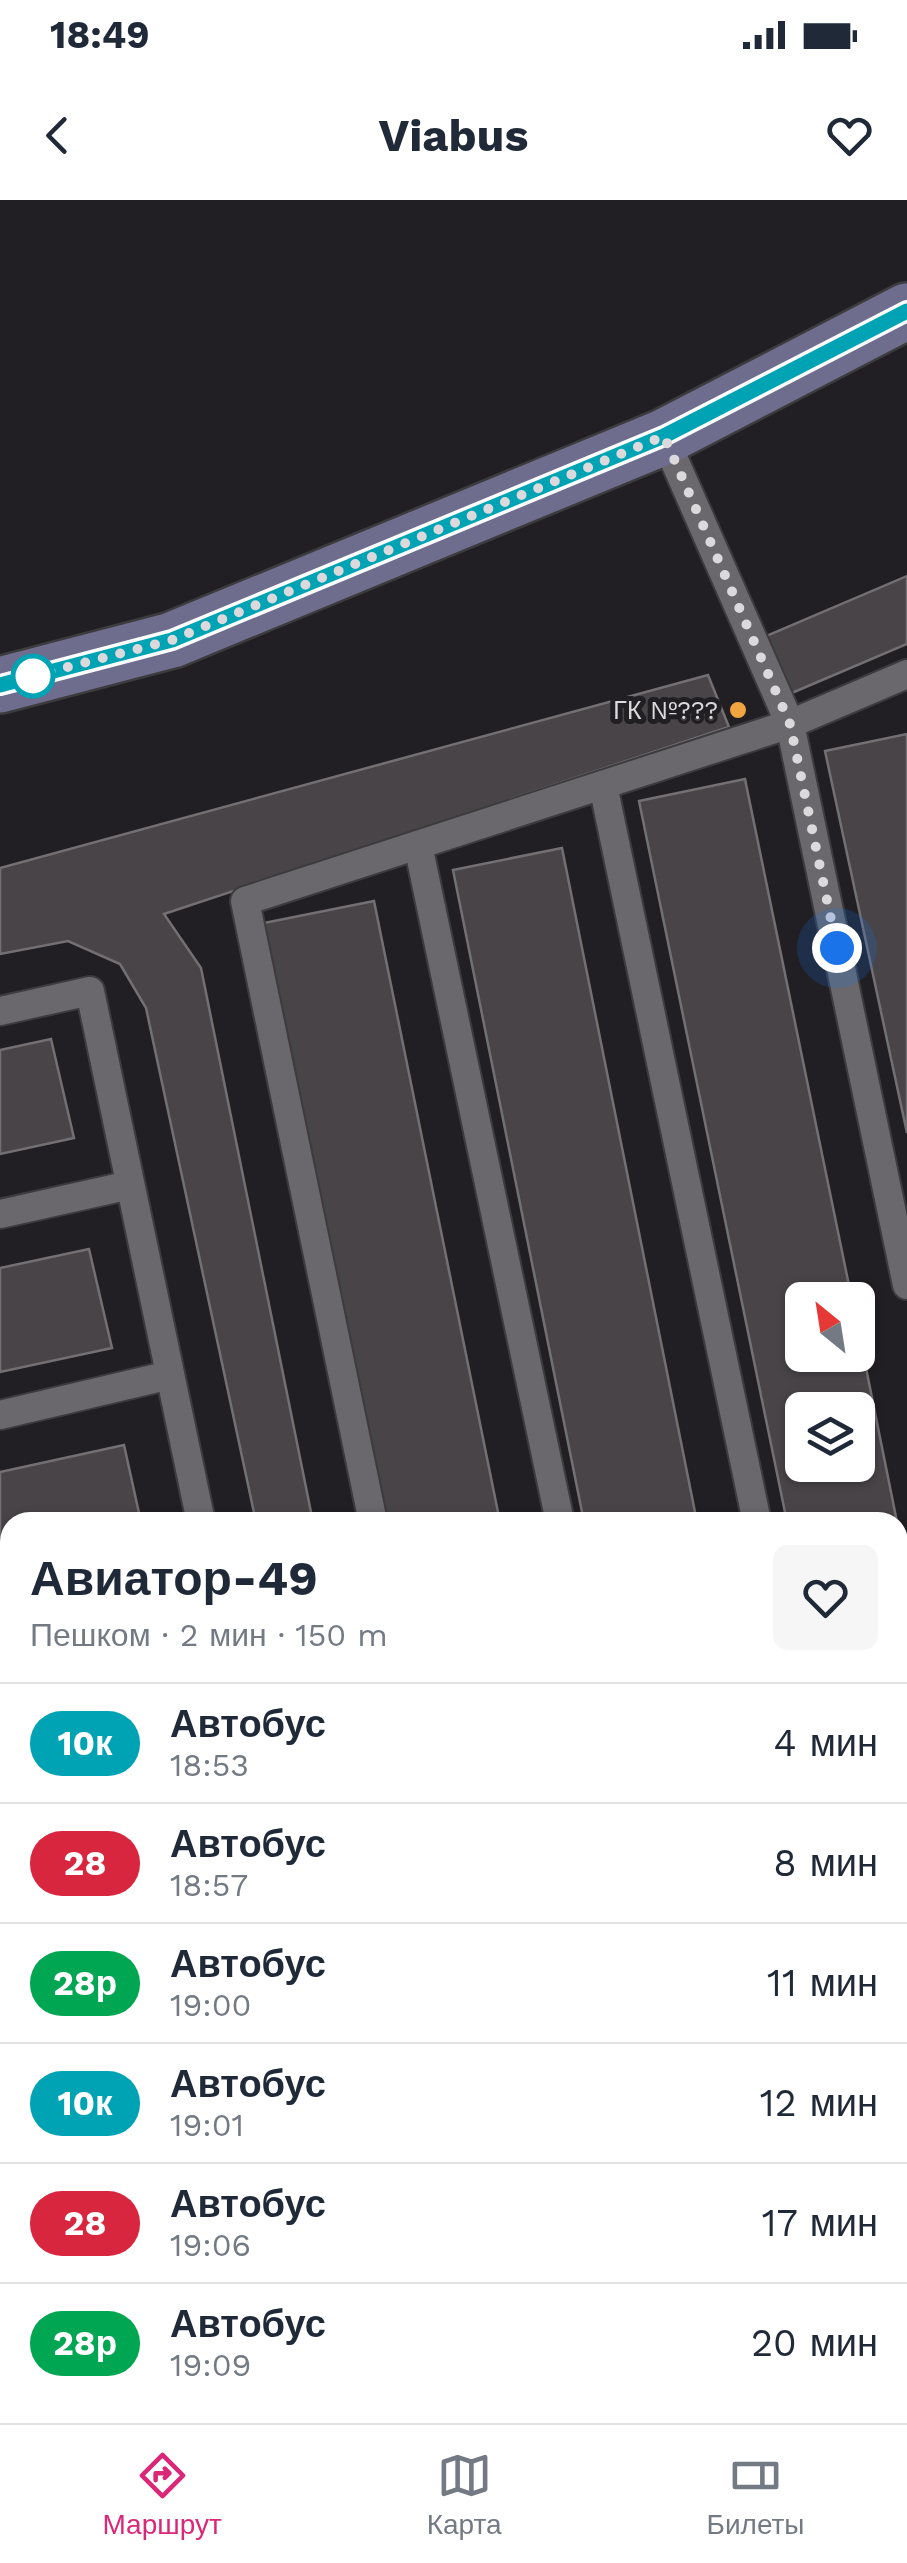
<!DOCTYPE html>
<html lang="ru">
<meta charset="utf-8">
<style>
:root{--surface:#fff;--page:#f6f6f7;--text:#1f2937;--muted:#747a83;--line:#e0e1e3;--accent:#db2777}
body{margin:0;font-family:"Work Sans",sans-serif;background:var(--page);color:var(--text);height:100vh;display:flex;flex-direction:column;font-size:38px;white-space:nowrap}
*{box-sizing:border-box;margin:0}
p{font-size:32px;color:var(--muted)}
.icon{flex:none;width:55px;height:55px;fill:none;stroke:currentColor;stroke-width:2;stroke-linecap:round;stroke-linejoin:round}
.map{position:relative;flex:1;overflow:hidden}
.side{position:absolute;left:0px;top:1312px;width:908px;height:912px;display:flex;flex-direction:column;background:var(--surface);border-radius:30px 30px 0 0;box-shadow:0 2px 8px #0004}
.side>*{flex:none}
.badge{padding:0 20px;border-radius:32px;font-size:35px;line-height:65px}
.needle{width:65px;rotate:330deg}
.buttons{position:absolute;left:785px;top:1082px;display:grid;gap:20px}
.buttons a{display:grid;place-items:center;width:90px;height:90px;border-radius:15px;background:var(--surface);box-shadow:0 2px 8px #0004;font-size:50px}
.you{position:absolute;width:50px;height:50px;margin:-25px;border:8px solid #fff;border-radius:50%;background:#1a73e8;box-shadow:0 0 0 15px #1a73e833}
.map>.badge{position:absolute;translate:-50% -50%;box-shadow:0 0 0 5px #fff}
.round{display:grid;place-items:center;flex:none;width:105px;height:105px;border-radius:15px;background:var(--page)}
.summary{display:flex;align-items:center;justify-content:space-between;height:170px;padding:0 30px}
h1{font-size:48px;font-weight:700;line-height:75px}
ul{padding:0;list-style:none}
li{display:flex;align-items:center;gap:30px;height:120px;padding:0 30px;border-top:2px solid var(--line)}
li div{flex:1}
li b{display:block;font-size:38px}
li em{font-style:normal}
li .badge{min-width:110px;font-weight:700;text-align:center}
.status{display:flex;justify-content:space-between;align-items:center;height:70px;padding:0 50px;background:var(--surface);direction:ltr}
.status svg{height:28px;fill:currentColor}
header{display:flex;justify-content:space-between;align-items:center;height:130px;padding:0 30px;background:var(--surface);font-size:45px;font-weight:700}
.dock{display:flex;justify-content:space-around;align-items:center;height:140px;border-top:2px solid var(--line);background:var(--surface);font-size:28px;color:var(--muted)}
.dock a{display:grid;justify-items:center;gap:5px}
.dock .active{color:var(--accent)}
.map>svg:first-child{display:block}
</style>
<div class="status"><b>18:49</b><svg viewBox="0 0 49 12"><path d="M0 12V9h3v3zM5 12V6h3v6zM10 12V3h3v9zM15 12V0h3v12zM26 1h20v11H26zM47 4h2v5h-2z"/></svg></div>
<header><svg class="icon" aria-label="back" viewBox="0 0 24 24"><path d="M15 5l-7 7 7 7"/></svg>Viabus<svg class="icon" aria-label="heart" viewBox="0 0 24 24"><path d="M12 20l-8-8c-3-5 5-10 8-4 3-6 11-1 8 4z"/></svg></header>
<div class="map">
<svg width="907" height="2223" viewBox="0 0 907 2223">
<rect width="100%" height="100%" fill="#211f23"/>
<path fill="#00052a" d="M485,2215H689L683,2223H484Z"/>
<g fill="#484447" stroke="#746f73" stroke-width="2.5" fill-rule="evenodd">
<path d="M907,376V444L780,498L757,440Z"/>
<path d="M708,475L729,527L164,714L201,768L313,1322H256L146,808L120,764L68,741L0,754V668Z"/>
<path d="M907,534V933L825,551Z"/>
<path d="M745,579L852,1100H802V1155H858V1128L897,1322H787L639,601ZM802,1210H858V1265H802Z"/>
<path d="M562,648L697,1322H584L453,670Z"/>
<path d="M374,701L500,1322H381L259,724Z"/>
<path d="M51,839L74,938L0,954V850Z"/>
<path d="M89,1049L112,1148L0,1172V1068Z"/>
<path d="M124,1245L141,1322H10V1374L0,1376V1272Z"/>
<path d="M898,1323L907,1369V1429L898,1431Z"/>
<path d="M10,1477V1581L0,1583V1479Z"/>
<path d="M907,1491V1548L898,1551V1493Z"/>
<path d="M907,1594V1664L898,1668V1598Z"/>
<path d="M10,1682V1771L4,1751L0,1752V1684Z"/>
<path d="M10,1984V2060L0,2065V1989Z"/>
</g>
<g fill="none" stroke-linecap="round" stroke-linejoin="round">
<defs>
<g id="lane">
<path d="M664,237L790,524L907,1085"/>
<path d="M603,585L757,1322"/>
<path d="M418,645L560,1322"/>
<path d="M0,811L90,791L201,1322"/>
<path d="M0,1014L130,985"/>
<path d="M0,1215L170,1175"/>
<path d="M373,1322L245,701L790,524L907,474"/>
<path d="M0,1422L10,1420"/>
<path d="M898,1438L907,1436"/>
<path d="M0,1635L10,1633"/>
<path d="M0,1831L10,1867"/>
<path d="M0,1965L10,1960"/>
<path d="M0,2114L10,2116"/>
<path d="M136,2215L139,2223"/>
</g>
<path id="secondary" d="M0,485L172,440L664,237L907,111"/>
</defs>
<use href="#lane" stroke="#3c3b3e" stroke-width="32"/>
<use href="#secondary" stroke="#3c3b3e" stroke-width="60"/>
<use href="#lane" stroke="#6a686d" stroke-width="28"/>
<use href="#secondary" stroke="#6f6d8d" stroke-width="55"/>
</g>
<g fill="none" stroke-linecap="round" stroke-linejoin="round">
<defs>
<path id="line" d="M0,485L172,440L664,236L907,111"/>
</defs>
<use href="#line" stroke="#fff" stroke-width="22"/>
<use href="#line" stroke="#00a3b4" stroke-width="15"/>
<path stroke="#dbd9dc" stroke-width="10" stroke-dasharray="0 18" d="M33,476L172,440L664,236L790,524L837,748"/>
</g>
<circle fill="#fff" stroke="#00a3b4" stroke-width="5" cx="33" cy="476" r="20"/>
<circle fill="#f1a540" stroke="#211f23" stroke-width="4" cx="738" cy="510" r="10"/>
<g text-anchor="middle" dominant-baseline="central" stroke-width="10" stroke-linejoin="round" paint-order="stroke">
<g font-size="25" fill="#dbd9dc" stroke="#211f23" text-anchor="end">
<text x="718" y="510">ГК №???</text>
</g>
</g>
</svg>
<div class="buttons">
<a><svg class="needle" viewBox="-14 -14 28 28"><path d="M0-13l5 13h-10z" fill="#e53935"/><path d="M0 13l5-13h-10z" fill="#747a83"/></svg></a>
<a><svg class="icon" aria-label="layers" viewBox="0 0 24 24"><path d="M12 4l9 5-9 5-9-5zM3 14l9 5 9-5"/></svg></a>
</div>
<div class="you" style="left:837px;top:748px"></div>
<section class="side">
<div class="summary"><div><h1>Авиатор-49</h1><p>Пешком · 2 мин · 150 m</p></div><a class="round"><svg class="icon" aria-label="heart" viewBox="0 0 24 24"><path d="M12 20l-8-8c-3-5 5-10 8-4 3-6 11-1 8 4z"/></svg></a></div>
<ul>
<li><span class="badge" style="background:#00a3b4;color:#fff">10к</span><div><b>Автобус</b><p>18:53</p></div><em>4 мин</em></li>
<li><span class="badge" style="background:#d7263d;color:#fff">28</span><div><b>Автобус</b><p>18:57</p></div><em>8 мин</em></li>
<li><span class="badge" style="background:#00a651;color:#fff">28р</span><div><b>Автобус</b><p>19:00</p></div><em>11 мин</em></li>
<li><span class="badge" style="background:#00a3b4;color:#fff">10к</span><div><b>Автобус</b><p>19:01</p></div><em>12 мин</em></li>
<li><span class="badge" style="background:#d7263d;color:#fff">28</span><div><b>Автобус</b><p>19:06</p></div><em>17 мин</em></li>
<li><span class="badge" style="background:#00a651;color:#fff">28р</span><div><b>Автобус</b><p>19:09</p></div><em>20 мин</em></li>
</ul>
</section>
</div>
<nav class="dock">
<a class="active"><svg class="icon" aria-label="directions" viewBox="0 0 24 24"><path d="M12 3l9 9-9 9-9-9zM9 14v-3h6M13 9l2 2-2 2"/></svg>Маршрут</a>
<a><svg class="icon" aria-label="map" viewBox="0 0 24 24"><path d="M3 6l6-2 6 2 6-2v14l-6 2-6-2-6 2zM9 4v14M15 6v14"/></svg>Карта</a>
<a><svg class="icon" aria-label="tickets" viewBox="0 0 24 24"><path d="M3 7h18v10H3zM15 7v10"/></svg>Билеты</a>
</nav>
